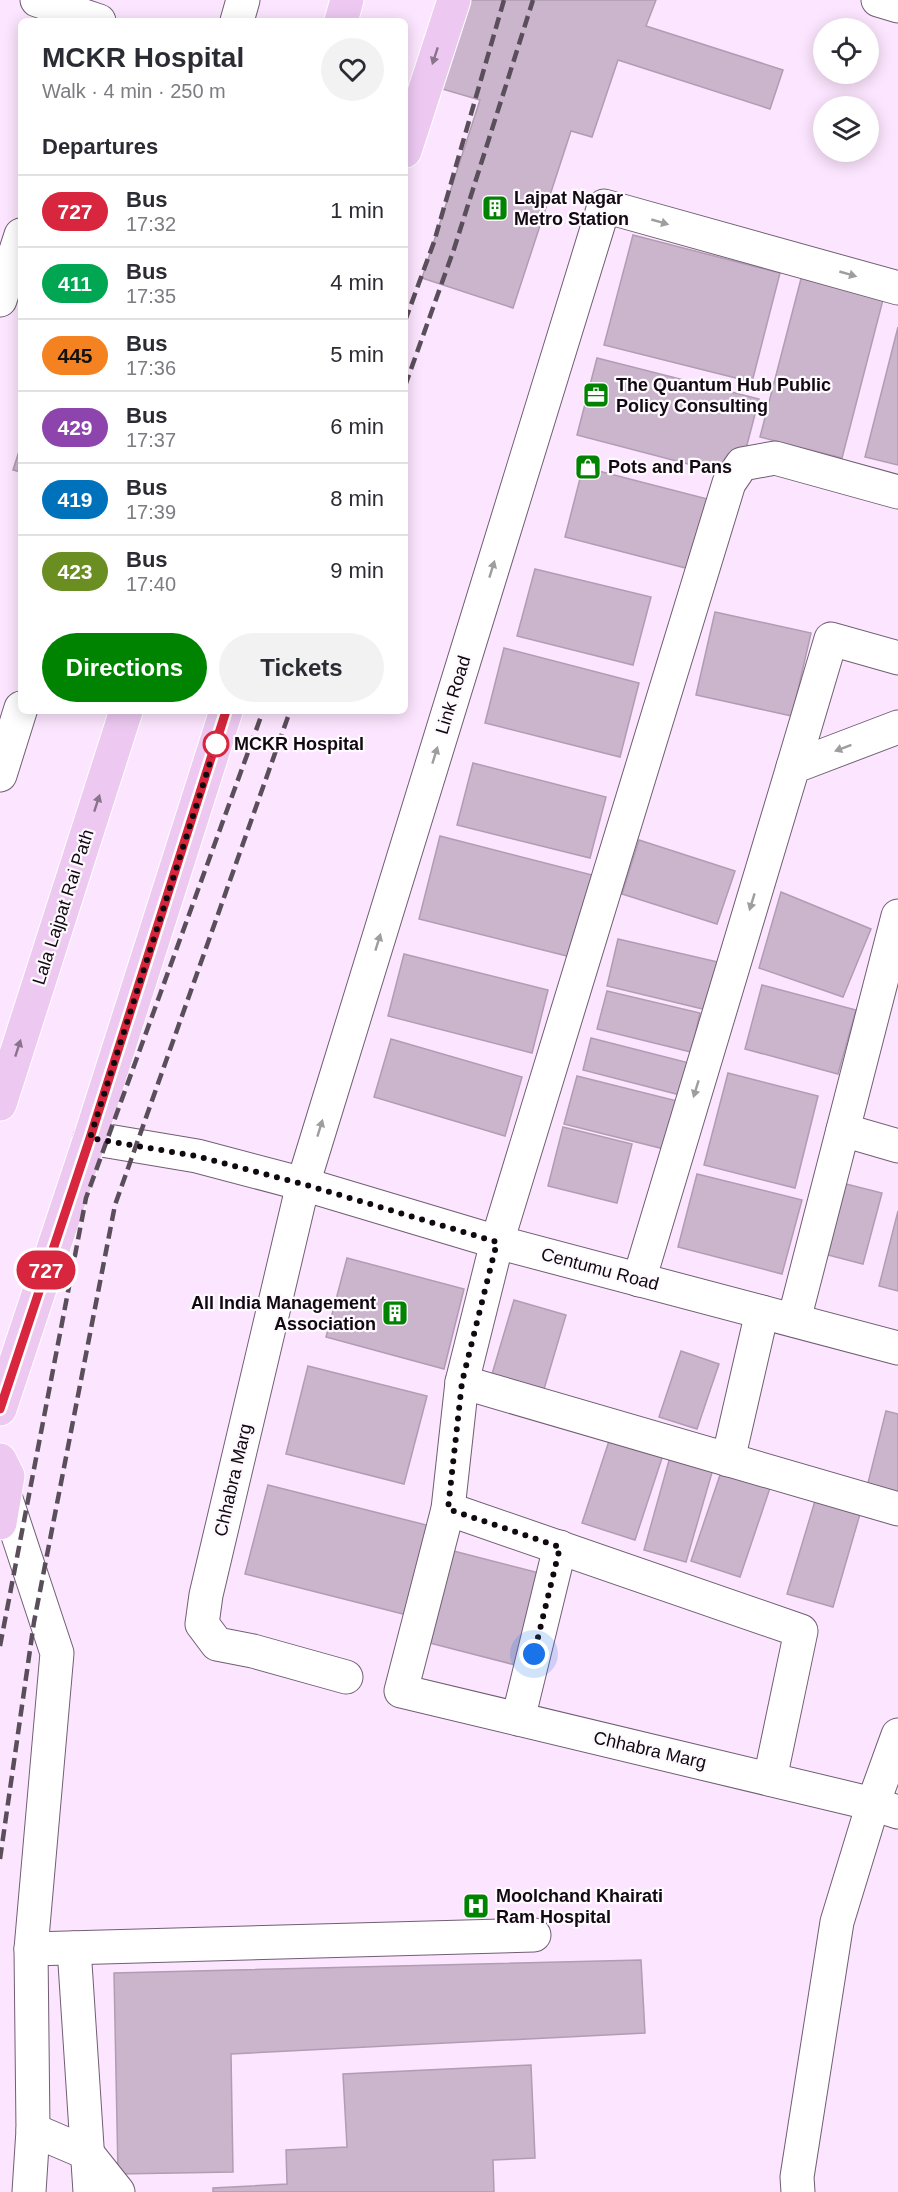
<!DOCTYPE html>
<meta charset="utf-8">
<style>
:root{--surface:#fff;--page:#f2f2f3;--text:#2b2b33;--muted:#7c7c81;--line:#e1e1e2;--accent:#008300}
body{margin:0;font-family:Helvetica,sans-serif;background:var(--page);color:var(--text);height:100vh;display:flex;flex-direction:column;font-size:22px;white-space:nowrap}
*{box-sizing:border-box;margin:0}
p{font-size:20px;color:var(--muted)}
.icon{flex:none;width:33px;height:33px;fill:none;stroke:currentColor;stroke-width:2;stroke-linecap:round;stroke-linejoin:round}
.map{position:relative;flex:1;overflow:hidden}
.details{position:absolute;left:18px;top:18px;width:390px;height:696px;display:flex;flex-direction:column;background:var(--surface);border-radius:9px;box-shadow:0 3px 15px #0003}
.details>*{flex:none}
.badge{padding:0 12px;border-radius:20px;font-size:21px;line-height:39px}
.tools{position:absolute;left:813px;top:18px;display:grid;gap:12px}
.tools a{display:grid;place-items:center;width:66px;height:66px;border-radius:50%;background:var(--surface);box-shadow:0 3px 15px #0003;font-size:30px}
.you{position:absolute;width:30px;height:30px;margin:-15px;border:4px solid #fff;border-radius:50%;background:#1a73e8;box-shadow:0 0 0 9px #1a73e833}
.map>.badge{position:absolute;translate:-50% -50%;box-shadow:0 0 0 3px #fff}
h2{padding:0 24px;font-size:22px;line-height:54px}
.round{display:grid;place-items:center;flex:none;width:63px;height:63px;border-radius:32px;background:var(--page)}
.headline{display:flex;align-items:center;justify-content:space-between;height:102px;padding:0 24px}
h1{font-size:28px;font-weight:700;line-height:45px}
.cta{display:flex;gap:12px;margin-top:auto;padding:12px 24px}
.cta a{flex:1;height:69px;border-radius:36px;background:var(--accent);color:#fff;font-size:24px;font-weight:700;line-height:69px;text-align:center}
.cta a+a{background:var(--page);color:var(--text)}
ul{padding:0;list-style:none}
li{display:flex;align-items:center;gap:18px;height:72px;padding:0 24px;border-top:2px solid var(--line)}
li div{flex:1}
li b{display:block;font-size:22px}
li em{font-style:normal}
li .badge{min-width:66px;font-weight:700;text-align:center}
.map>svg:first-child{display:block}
</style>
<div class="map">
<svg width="898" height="2192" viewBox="0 0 898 2192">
<rect width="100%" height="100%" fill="#fce5fe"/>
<g fill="#cbb5cd" stroke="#b19cb3" stroke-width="1.5">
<path d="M468,0H656L646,26L783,70L770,109L618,60L592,137L571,131L513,308L422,278L480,100L439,88Z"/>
<path d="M633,235L780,273L752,382L604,345Z"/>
<path d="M803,271L885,292L842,458L760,437Z"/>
<path d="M898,327V465L865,457Z"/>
<path d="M597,358L759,399L742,464L726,474L577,435Z"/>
<path d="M21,445V472L13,470Z"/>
<path d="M583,467L719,502L701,572L565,537Z"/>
<path d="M535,569L651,597L633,665L517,636Z"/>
<path d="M715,612L811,633L792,716L696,695Z"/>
<path d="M504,648L639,683L620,757L485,723Z"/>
<path d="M473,763L606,797L590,858L457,825Z"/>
<path d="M440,836L592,875L571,957L419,919Z"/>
<path d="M639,840L735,871L717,924L622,894Z"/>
<path d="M781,892L871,929L843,997L759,968Z"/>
<path d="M618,939L718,962L707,1010L607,986Z"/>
<path d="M404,954L548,990L532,1053L388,1016Z"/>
<path d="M762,985L856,1010L838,1074L745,1049Z"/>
<path d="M607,991L700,1013L691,1052L597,1029Z"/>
<path d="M591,1038L693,1064L684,1096L583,1070Z"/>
<path d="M391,1039L522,1077L505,1136L374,1097Z"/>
<path d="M728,1073L818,1096L795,1188L704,1165Z"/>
<path d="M577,1076L677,1101L664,1149L564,1124Z"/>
<path d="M563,1127L632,1144L617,1203L548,1186Z"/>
<path d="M697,1174L802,1200L782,1274L678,1247Z"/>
<path d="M842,1183L882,1193L863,1264L824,1254Z"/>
<path d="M898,1211V1291L879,1286Z"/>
<path d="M347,1258L464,1289L444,1369L326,1337Z"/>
<path d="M514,1300L566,1315L544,1389L492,1374Z"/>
<path d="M681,1351L719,1364L697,1429L659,1417Z"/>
<path d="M308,1366L427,1396L404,1484L286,1454Z"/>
<path d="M886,1411L898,1414V1499L866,1491Z"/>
<path d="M612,1432L665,1449L635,1540L582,1523Z"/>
<path d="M670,1457L713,1469L686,1562L644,1550Z"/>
<path d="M721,1472L770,1488L740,1577L691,1561Z"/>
<path d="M268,1485L438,1528L415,1617L245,1574Z"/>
<path d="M815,1501L860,1514L833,1607L787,1594Z"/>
<path d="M442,1548L551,1576L527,1668L418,1640Z"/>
<path d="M641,1960L645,2033L231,2054L233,2172L118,2174L114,1973Z"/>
<path d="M531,2065L535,2158L493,2160L494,2192H213V2188L287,2184L286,2150L347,2147L343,2074Z"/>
</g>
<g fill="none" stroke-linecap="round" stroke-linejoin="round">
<defs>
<g id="minor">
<path d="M37,0L99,21"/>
<path d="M878,0L898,6"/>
<path d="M237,21L243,0"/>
<path d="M0,300L21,235"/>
<path d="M898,492L775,458L742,464L729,483L497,1242L462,1382L448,1509L401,1691L873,1804L898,1812"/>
<path d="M793,767L831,639L898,658"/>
<path d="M0,775L21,708"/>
<path d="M843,1130L898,1146"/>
<path d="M90,1138L197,1156L303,1184L497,1242L898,1348"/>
<path d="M639,1280L793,767L898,727"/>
<path d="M794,1320L898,916"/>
<path d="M462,1382L898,1509"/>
<path d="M728,1460L762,1312"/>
<path d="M5,1496L57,1653L31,1949L33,2130L29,2192"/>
<path d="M448,1509L801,1631L770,1779"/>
<path d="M346,1677L253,1651L217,1644L202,1624L206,1595L303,1184L604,206L898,288"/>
<path d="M518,1719L560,1547"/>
<path d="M74,1948L90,2192"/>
<path d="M31,1949L534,1935"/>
<path d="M33,2130L87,2153L118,2192"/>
<path d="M798,2192L797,2177L837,1922L873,1804L898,1735"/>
</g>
<g id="major">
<path d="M341,21L347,0"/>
<path d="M405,151L454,0"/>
<path d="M0,1104L126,711"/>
<path d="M0,1409L90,1138L226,711"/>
<path d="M0,1460L8,1476L0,1523"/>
</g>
</defs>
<use href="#minor" stroke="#715e73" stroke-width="35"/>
<use href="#major" stroke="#fff" stroke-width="35"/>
<use href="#minor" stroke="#fff" stroke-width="33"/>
<use href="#major" stroke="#edc9f1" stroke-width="33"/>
<g stroke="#5a4e5b" stroke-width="4.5" stroke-dasharray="12 6" stroke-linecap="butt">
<path d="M405,321L434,242L504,0"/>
<path d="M405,386L454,249L533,0"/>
<path d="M0,1646L86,1198L263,711"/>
<path d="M0,1859L34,1622L115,1205L290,711"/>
</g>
</g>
<defs><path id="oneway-solid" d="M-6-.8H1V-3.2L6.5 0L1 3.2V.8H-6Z" transform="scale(1.5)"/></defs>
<g fill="#8a738c">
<use href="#oneway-solid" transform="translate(435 56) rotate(108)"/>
<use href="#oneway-solid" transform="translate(97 803) rotate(-72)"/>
<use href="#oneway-solid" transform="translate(18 1048) rotate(-72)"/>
</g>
<g fill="#9f9d9f">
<use href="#oneway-solid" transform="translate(660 222) rotate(16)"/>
<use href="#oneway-solid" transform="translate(848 274) rotate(16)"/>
<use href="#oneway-solid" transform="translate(492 569) rotate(-73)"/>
<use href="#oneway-solid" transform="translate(843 748) rotate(159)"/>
<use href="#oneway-solid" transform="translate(435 755) rotate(-73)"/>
<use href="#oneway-solid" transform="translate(752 902) rotate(107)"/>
<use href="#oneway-solid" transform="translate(378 942) rotate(-73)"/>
<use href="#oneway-solid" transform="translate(696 1089) rotate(107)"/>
<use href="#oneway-solid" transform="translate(320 1128) rotate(-73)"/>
</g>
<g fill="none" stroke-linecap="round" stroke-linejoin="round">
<defs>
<path id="line" d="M0,1409L90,1138L226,711"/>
</defs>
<use href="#line" stroke="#fff" stroke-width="14"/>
<use href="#line" stroke="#d7263d" stroke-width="9"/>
<path stroke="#100910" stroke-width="6" stroke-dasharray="0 10.8" d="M216,744L90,1138L196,1156L303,1184L497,1242L462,1382L448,1509L560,1547L534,1654"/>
</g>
<defs>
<symbol id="building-square" viewBox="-11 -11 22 22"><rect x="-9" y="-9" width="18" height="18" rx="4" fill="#008300" stroke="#fef9fe"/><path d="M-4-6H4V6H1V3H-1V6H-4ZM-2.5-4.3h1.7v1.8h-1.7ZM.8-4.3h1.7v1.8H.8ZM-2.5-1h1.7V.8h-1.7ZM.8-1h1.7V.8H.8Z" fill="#fff"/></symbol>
<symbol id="office-square" viewBox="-11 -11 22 22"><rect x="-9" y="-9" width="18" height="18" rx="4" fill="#008300" stroke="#fef9fe"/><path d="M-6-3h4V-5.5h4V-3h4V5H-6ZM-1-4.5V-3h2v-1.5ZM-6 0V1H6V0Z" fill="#fff"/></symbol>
<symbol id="shop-square" viewBox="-11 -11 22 22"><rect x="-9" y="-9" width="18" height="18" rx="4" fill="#008300" stroke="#fef9fe"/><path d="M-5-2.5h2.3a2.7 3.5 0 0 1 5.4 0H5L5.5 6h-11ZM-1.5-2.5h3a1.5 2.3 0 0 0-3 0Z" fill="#fff"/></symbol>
<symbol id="hospital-square" viewBox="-11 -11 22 22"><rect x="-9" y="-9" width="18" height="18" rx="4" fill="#008300" stroke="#fef9fe"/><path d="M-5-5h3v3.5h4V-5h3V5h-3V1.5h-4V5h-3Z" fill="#fff"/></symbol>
</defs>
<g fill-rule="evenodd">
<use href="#building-square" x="480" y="193" width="30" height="30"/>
<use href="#office-square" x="581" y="380" width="30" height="30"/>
<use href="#shop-square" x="573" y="452" width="30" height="30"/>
<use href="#building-square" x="380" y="1298" width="30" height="30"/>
<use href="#hospital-square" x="461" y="1891" width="30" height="30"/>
</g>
<circle fill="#fff" stroke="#d7263d" stroke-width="3" cx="216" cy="744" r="12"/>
<g text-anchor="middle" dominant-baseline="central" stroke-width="4.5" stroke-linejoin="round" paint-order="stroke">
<g font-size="18" font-weight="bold" fill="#100910" stroke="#fef9fe" text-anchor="start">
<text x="514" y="198">Lajpat Nagar<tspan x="514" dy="21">Metro Station</tspan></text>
<text x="616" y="385">The Quantum Hub Public<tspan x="616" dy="21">Policy Consulting</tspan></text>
<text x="608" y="467">Pots and Pans</text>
<text x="376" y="1303" text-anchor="end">All India Management<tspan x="376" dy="21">Association</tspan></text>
<text x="496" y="1896">Moolchand Khairati<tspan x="496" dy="21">Ram Hospital</tspan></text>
</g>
<g font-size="18" fill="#100910" stroke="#fef9fe">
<text transform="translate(453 695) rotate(-73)">Link Road</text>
<text transform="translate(63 907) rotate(-72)">Lala Lajpat Rai Path</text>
<text transform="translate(600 1269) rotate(15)">Centumu Road</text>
<text transform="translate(233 1480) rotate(-77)">Chhabra Marg</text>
<text transform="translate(650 1750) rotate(13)">Chhabra Marg</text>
</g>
<g font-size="18" font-weight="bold" fill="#100910" stroke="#fef9fe" text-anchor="start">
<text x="234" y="744">MCKR Hospital</text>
</g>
</g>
</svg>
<div class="tools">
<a><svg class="icon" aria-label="locate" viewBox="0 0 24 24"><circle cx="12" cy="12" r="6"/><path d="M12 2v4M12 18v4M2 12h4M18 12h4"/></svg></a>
<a><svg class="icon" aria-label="layers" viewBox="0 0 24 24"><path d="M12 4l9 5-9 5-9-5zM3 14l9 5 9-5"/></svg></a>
</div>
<div class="you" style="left:534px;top:1654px"></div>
<b class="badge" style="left:46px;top:1270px;background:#d7263d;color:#fff">727</b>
<section class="details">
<div class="headline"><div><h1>MCKR Hospital</h1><p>Walk · 4 min · 250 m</p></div><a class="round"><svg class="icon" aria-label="heart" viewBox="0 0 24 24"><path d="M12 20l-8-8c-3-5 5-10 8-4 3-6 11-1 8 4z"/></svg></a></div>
<h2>Departures</h2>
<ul>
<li><span class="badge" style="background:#d7263d;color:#fff">727</span><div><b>Bus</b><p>17:32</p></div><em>1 min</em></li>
<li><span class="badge" style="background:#00a651;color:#fff">411</span><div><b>Bus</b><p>17:35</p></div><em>4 min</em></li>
<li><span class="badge" style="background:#f58220;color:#111">445</span><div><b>Bus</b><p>17:36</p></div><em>5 min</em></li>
<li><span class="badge" style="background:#8e44ad;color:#fff">429</span><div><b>Bus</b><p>17:37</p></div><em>6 min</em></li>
<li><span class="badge" style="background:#0072bc;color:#fff">419</span><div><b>Bus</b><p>17:39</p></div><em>8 min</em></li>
<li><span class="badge" style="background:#6b8e23;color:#fff">423</span><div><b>Bus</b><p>17:40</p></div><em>9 min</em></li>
</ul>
<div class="cta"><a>Directions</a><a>Tickets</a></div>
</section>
</div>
